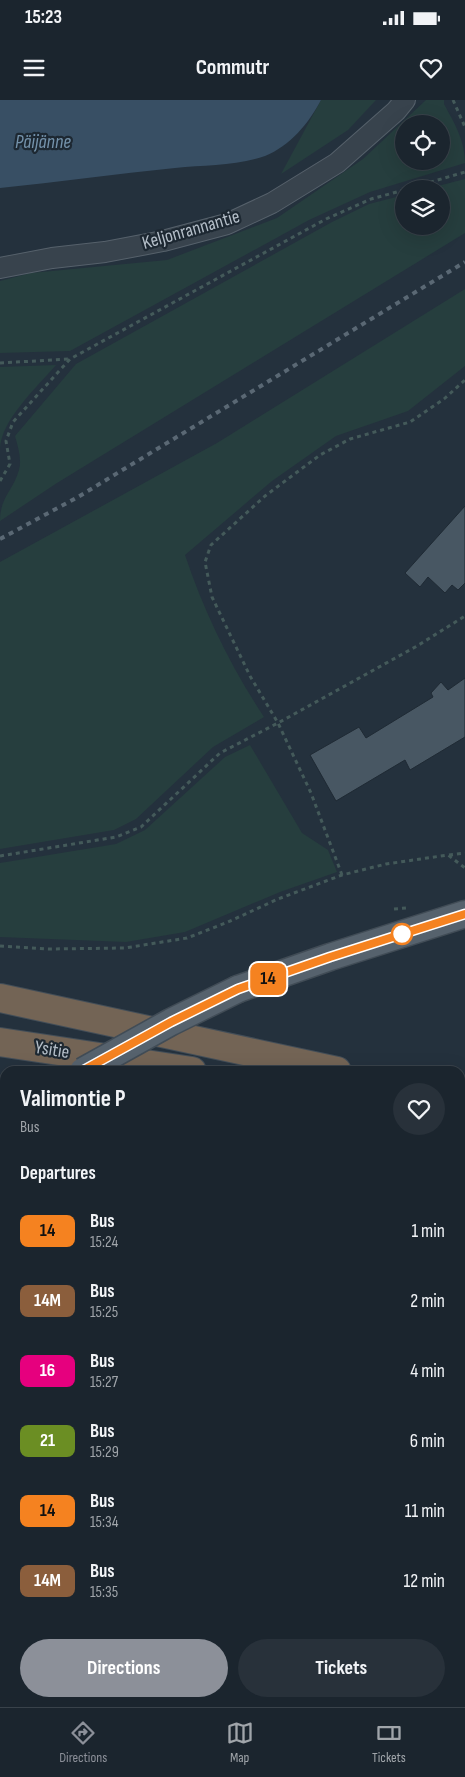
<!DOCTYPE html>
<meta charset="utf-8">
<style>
:root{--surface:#1b252e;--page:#28313a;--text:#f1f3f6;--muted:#a0a5aa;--line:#39424a;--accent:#8c9099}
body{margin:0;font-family:"Sofia Sans Condensed",sans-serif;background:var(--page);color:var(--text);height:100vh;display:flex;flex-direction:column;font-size:19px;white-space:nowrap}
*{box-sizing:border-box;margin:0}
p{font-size:16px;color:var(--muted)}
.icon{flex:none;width:28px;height:28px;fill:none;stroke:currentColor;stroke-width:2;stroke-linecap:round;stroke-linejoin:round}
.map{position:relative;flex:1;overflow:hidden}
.details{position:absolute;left:0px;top:966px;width:465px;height:641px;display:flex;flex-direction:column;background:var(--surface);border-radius:15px 15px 0 0;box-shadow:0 5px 20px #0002,0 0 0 1px var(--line)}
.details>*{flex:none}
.badge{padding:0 10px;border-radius:8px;font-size:18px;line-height:32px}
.fabs{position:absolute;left:395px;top:15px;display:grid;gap:10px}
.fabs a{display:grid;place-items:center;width:55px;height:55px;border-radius:50%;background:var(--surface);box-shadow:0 5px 20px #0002,0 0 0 1px var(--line);font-size:25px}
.map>.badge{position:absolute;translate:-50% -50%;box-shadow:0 0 0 2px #fff}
h2{padding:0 20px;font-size:19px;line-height:45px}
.round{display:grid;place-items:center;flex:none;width:52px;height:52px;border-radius:26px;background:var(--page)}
.overview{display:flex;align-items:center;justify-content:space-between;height:85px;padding:0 20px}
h1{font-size:24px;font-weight:700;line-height:38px}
.primary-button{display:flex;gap:10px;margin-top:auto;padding:10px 20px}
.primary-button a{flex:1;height:58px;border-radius:30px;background:var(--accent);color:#fff;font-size:20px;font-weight:700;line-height:58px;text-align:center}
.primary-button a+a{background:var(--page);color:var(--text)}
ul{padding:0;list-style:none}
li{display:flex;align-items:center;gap:15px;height:70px;padding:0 20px}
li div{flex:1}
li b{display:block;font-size:19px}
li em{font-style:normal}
li .badge{min-width:55px;font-weight:700;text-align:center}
.status{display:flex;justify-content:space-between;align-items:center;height:35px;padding:0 25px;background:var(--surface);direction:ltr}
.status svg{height:14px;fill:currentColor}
header{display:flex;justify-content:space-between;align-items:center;height:65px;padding:0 20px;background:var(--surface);font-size:22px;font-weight:700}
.tab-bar{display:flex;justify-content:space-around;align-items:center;height:70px;border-top:1px solid var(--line);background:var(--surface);font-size:14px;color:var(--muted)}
.tab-bar a{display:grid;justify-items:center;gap:2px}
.tab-bar .current{color:var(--accent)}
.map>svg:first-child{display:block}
</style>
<div class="status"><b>15:23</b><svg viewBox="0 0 49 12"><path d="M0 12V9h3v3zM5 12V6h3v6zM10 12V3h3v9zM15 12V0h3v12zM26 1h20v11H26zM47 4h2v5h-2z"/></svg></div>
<header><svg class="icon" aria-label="menu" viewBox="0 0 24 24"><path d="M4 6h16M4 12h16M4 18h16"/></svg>Commutr<svg class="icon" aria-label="heart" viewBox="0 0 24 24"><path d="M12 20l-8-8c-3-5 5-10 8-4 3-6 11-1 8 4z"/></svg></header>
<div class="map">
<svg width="465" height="1607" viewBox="0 0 465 1607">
<rect width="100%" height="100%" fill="#24313d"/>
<g fill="#263e3e" fill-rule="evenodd">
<path d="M321,0H376L348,30L281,74Z"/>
<path d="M426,0H444V4C455,24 465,41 465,63L370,92L309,120L70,251L0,253V181L31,173L167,160L277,118L363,59ZM404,24H441V61H404Z"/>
<path d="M465,79V133L57,383L0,421C0,397 13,391 19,370C22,359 18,347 15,336L76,264L332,122L369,104L404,95V126H441V89H426Z"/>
<path d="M465,189V266L408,311L336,336L272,381L185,455C204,512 231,567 264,617L213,647L136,719L114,730L0,749V462L217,343Z"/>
<path d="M56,265C37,287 1,320 0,349V267Z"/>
<path d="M250,645L302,733L328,750L337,772L280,792L185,832L126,842L0,837V763L116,744L145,730L225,657Z"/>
<path d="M460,1049L465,1051V1091L460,1087Z"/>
<path d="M465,1216V1296L460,1298V1220Z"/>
<path d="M465,1385V1607H192L197,1602H460V1386Z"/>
<path d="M5,1452V1544L0,1547V1454Z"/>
<path d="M5,1558V1602L7,1603L2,1607H0V1562Z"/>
</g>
<path fill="#384f64" d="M0,0H321C309,23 290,46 265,56C237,66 205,65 175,68C116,74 58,82 0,88Z"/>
<g fill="#485763" stroke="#1f2a34">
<path d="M465,406V483L458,490L452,485L445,493L428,477L420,487L405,473Z"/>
<path d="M465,578V637L410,670L405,660L336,701L310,655L359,627L366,638L433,597L431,593L441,582L448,590Z"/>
</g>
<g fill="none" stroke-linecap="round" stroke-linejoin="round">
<defs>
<g id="minor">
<path d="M0,168L52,158L105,152L163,141L227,124L272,103L337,63L396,11L405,0"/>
<path d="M460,1196L465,1192"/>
<path d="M0,1360L5,1356"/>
</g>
<g id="major">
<path d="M238,889L330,857L465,814"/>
<path d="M0,1027L5,1023"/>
</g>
<g id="highway">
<path d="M0,898L337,971"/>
<path d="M0,942L192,971"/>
<path d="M460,997L465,998"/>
<path d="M460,1030L465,1032"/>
<path d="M460,1326L465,1323"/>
<path d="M460,1364L465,1363"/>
<path d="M20,1607L25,1602"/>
<path d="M43,1607L48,1602"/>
</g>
</defs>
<use href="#minor" stroke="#56616b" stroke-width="22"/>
<use href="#major" stroke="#414c56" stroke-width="29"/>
<use href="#highway" stroke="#434e58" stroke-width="30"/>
<g stroke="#445a5a" stroke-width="3" stroke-dasharray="4 4" stroke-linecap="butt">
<path d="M453,0L465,27"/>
<path d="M407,89L465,72"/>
<path d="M0,263L69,259"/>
<path d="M0,381L10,364L6,341L13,322L70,259L326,119L371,99L404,90"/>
<path d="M449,755L465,753"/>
<path d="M0,756L116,737L141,727L220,653L278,623L417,546L465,516"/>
<path d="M342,775L311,693L278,623L250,576L212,497L205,462L211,445L265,396L320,355L350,339L410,322L444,299L465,280"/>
<path d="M394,809L406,808"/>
<path d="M0,846L49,849L125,848L187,838L228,822L278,799L342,775L386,764L448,755L465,768"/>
<path d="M0,1415L5,1414"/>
<path d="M460,1420H465"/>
<path d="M460,1497H465"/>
<path d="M0,1555L5,1551"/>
<path d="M172,1607L177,1602"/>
<path d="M285,1607L289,1602"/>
</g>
<use href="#minor" stroke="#38434d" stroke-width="20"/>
<use href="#major" stroke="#56626d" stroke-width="26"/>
<use href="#highway" stroke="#736455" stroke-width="28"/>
<path stroke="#5a6874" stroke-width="4" stroke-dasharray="5 5" stroke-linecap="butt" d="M0,439L78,397L465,162"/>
<defs>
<path id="major-bridge" d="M83,971L171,922L238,889"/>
</defs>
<use href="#major-bridge" stroke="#414c56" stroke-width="29" stroke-linecap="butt"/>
<use href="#major-bridge" stroke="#56626d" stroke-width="26"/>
</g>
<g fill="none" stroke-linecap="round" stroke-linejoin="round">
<defs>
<path id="line" d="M82,971L171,922L238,889L330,857L465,814"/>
</defs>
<use href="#line" stroke="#fff" stroke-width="11"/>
<use href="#line" stroke="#f58220" stroke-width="8"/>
</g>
<circle fill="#fff" stroke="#f58220" stroke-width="2.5" cx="402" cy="834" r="10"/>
<g text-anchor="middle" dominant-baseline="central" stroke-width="4.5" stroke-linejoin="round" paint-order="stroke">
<g font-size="19" fill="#b4bec8" stroke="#1d2832">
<text transform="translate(191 130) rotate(-16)">Keljonrannantie</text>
<text transform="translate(52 950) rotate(9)">Ysitie</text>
</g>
<g font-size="20" font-style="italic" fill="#7492ab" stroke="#1d2832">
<text x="43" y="42">Päijänne</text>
</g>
</g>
</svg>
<div class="fabs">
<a><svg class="icon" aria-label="locate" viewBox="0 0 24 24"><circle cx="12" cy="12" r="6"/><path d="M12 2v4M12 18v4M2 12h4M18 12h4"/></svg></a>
<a><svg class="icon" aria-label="layers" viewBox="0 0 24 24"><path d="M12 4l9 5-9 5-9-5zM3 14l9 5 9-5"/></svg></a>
</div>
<b class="badge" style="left:268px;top:879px;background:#f58220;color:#111">14</b>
<section class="details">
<div class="overview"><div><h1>Valimontie P</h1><p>Bus</p></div><a class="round"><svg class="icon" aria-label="heart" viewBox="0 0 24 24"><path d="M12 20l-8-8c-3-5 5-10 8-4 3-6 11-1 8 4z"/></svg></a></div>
<h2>Departures</h2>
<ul>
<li><span class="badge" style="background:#f58220;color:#111">14</span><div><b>Bus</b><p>15:24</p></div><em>1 min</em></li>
<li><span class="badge" style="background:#8b5e3c;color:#fff">14M</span><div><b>Bus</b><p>15:25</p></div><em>2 min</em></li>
<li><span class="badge" style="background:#e6007e;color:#fff">16</span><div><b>Bus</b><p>15:27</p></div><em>4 min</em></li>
<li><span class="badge" style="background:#6b8e23;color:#fff">21</span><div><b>Bus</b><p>15:29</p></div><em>6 min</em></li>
<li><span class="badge" style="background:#f58220;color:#111">14</span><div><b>Bus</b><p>15:34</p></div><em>11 min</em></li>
<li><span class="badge" style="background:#8b5e3c;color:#fff">14M</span><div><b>Bus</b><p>15:35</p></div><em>12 min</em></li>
</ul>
<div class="primary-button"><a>Directions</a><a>Tickets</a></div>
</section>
</div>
<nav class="tab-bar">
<a class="current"><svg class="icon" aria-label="directions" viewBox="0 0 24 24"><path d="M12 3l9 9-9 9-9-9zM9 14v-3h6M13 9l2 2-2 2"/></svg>Directions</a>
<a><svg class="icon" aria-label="map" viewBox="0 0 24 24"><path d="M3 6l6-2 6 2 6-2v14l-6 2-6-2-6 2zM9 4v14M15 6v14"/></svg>Map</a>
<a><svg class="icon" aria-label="tickets" viewBox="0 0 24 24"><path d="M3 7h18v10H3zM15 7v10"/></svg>Tickets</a>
</nav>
